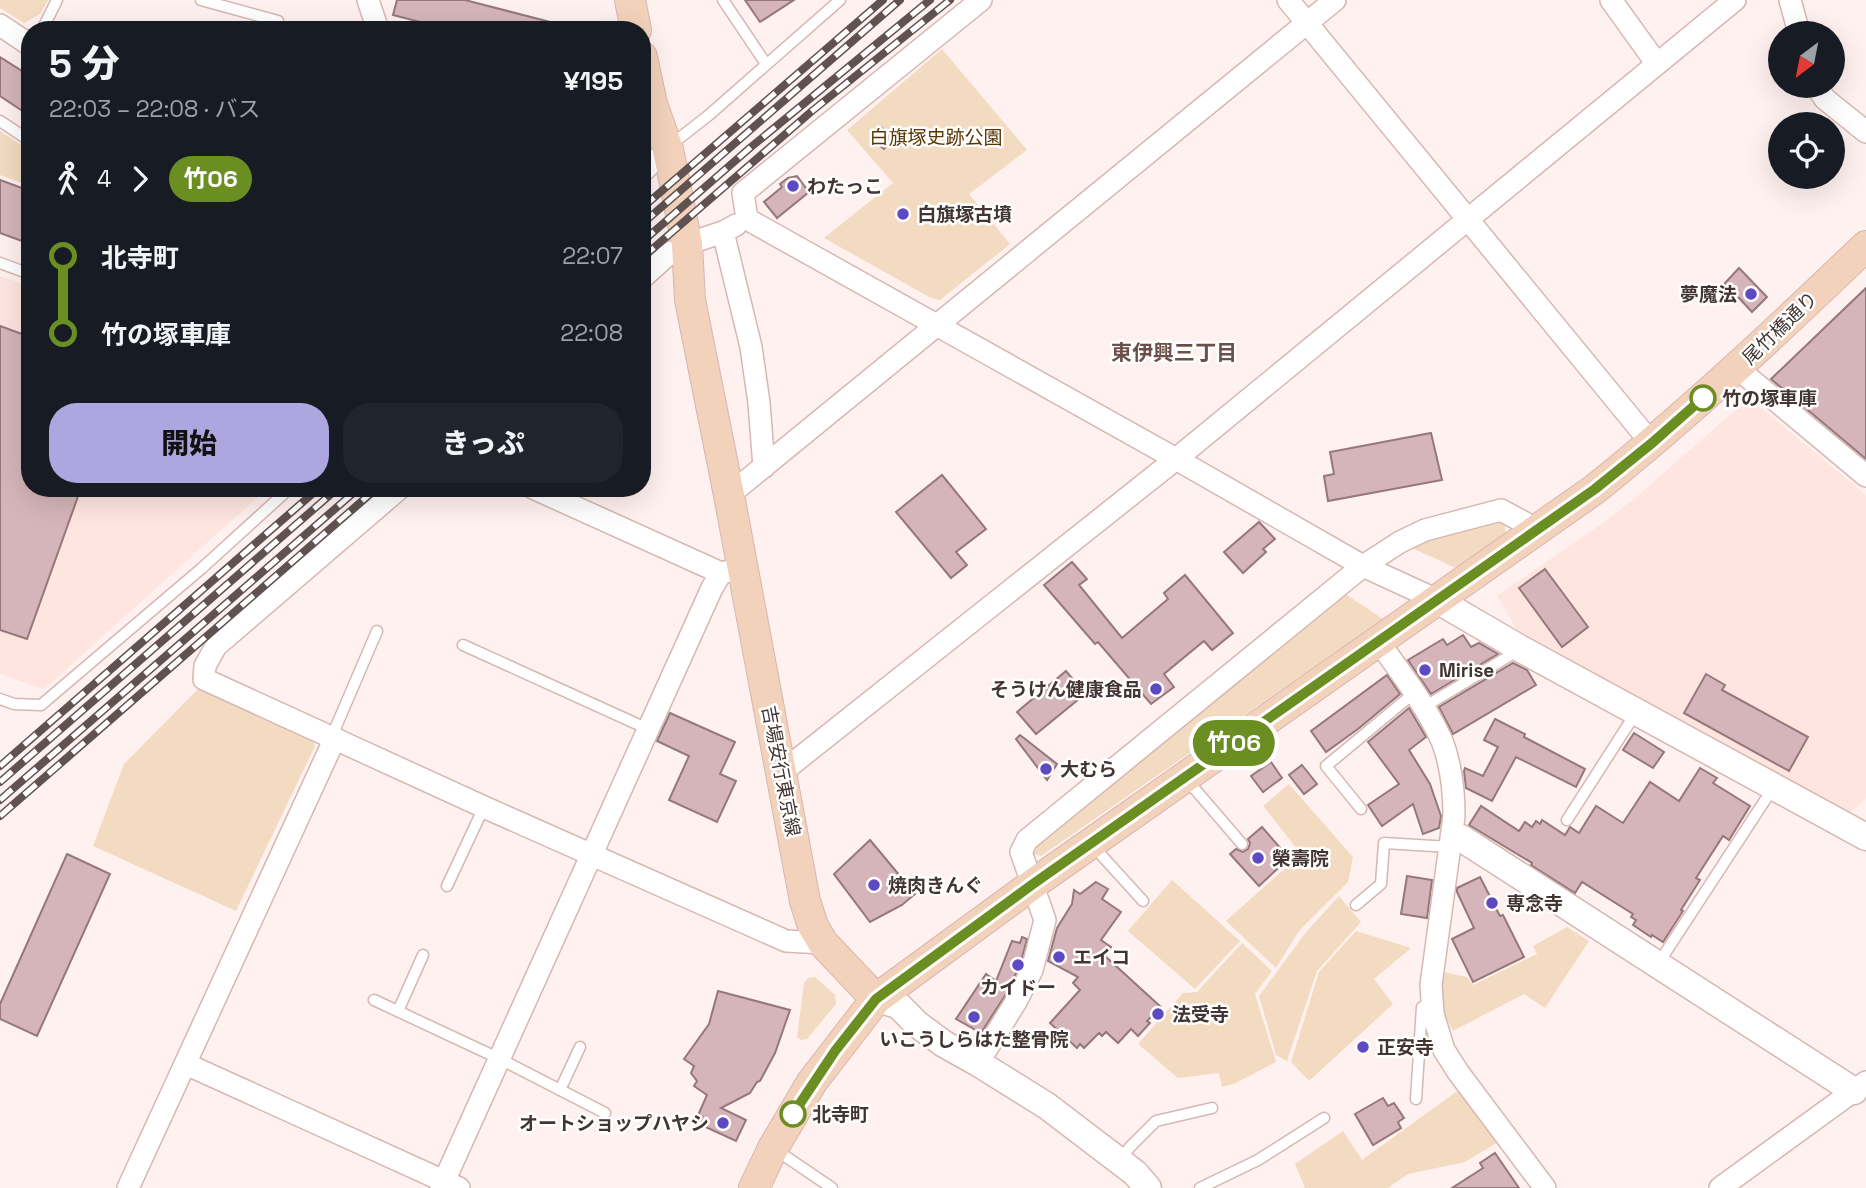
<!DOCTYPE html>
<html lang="ja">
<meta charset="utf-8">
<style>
:root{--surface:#171b24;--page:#20242c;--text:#f1f3f6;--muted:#9ea1a6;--accent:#aea6de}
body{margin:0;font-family:"Space Grotesk","Noto Sans JP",sans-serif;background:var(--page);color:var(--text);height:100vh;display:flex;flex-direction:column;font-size:26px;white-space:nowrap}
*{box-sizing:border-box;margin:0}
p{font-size:23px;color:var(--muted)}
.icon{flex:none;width:38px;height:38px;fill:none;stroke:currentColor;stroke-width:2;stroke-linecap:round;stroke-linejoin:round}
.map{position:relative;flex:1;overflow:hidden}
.panel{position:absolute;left:21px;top:21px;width:630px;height:476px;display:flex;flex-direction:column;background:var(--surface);border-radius:28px;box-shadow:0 7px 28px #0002}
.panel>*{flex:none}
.badge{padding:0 14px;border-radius:23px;font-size:24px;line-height:46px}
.needle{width:46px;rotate:212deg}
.buttons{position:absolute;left:1768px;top:21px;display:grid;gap:14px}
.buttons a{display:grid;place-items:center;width:77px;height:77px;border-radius:50%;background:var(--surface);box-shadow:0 7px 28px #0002;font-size:35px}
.map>.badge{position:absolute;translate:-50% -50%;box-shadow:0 0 0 4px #fff}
.legs{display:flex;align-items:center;gap:10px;height:77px;padding:0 28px;font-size:23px}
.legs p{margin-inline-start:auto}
.head{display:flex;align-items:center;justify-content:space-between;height:119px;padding:0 28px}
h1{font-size:38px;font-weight:800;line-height:52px}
.action{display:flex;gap:14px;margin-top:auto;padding:14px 28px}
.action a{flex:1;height:80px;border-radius:28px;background:var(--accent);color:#111;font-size:28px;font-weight:800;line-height:80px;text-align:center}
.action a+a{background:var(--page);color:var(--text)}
ul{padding:0 28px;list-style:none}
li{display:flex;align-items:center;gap:24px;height:77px;font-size:26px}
li i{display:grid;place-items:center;width:10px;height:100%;margin:0 9px;background:currentColor}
li i::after{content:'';width:18px;height:18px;margin:-9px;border:5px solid;border-radius:50%;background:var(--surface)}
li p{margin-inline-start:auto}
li:first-child i{background:linear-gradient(#0000 50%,currentColor 0)}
li:last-child i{background:linear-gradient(currentColor 50%,#0000 0)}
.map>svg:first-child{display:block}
</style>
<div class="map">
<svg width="1866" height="1188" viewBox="0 0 1866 1188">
<rect width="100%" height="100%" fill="#fff1ef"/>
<g fill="#ffe5e0">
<path d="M0,276L30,287V488H268L44,689L0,674Z"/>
<path d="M1749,398L1866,495V798L1850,813L1517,630L1497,596L1610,518L1634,499Z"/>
</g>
<g fill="#f2dbc0">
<path d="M0,0H48L40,14L24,23L0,8Z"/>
<path d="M942,49L1027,150L969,194L1010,244L940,300L931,298L824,238L893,183L847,130Z"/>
<path d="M0,131L30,151V186L0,175Z"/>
<path d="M1498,522L1505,524V533L1456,568L1412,548L1423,540Z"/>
<path d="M1344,593L1383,619L1041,856L1033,854L1034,849Z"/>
<path d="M201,686L310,735L315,746L236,911L93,846L124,764Z"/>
<path d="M1289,784L1353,857L1348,882L1299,931L1276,968L1226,921L1301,854L1263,806Z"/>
<path d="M1172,880L1240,941L1195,989L1128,931Z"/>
<path d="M1339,896L1361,922L1317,971L1287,1061L1276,1055L1259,996L1307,931Z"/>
<path d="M1567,927L1589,941L1545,1008L1524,994L1453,1031L1441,1007L1443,972L1467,977L1473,985L1537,954L1533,946Z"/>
<path d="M1356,931L1411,948L1374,979L1393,1004L1309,1081L1291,1062L1319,972Z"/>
<path d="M1242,943L1272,971L1255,994L1276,1062L1236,1083L1222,1087L1219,1073L1178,1078L1138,1044L1183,993L1197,992Z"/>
<path d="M815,977L835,995L836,1004L807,1039L801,1040L797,1037L804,983L808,978Z"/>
<path d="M1460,1089L1500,1141L1465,1162L1408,1174L1388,1188H1305L1295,1164L1343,1131L1362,1160Z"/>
</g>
<g fill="#d5b5b9" stroke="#96777b" stroke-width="2">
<path d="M397,0H465L558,24L557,30H451L393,15Z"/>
<path d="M745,0H794L760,22Z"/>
<path d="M0,57L30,76V116L0,96Z"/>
<path d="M881,127L894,138L884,149L871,139Z"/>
<path d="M797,176L809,192L777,218L764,202L782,187L780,184L788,178Z"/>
<path d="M0,180L30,191V244L0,233Z"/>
<path d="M1739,268L1767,297L1752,312L1725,283Z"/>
<path d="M1866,288V459L1771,379Z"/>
<path d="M0,326L30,337V488H81L27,639L0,630Z"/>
<path d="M1431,433L1442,480L1328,501L1324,476L1334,474L1330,452Z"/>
<path d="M942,475L986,529L956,552L967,565L951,578L896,512Z"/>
<path d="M1259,522L1275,539L1263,549L1266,552L1243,573L1224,552Z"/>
<path d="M1072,562L1087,579L1079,585L1122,638L1168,599L1164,593L1185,575L1233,633L1212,650L1204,641L1164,674L1174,687L1151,704L1098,642L1095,644L1044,585Z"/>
<path d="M1545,569L1588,627L1562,647L1519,588Z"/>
<path d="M1463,635L1471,647L1479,643L1498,654L1431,694L1408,660L1443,639L1447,645Z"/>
<path d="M1513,663L1527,670L1536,685L1453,734L1439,707Z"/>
<path d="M1066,671L1085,694L1036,734L1017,712Z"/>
<path d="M1706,674L1725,685L1722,690L1808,737L1789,771L1684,713Z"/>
<path d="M1387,675L1400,694L1358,729L1326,752L1311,731Z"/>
<path d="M1409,708L1426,737L1409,750L1430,784L1441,816L1439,828L1423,834L1413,804L1382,826L1368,805L1399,784L1368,742Z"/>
<path d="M670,713L735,742L720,774L736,781L717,822L669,800L689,756L657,741Z"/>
<path d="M1495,719L1525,734L1524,737L1585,769L1576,787L1516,757L1492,801L1466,788L1464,771L1465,768L1483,776L1498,747L1484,740Z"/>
<path d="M1634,733L1664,752L1653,768L1623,750Z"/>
<path d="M1020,735L1057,764L1047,780L1016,739Z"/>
<path d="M1271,762L1282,778L1263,792L1251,776Z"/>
<path d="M1302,765L1317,784L1304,794L1289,775Z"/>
<path d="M1700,768L1717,778L1713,783L1750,806L1729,840L1723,836L1696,878L1700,880L1681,910L1683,911L1663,942L1652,935L1651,937L1633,925L1636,920L1631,917L1633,914L1582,882L1575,893L1531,865L1532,863L1469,825L1481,806L1519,831L1525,822L1532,827L1536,821L1540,824L1542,820L1565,835L1570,827L1579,833L1596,806L1623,823L1650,782L1679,801Z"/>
<path d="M1262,827L1289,858L1259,886L1230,854L1236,849L1243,852L1248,849L1250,843L1248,839Z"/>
<path d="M870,840L915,894L902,905L870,922L834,874Z"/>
<path d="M67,854L110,874L37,1036L0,1019V1004Z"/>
<path d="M1407,876L1432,880L1427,918L1401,914Z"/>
<path d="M1480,877L1500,916L1503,915L1524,957L1473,982L1452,939L1474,928L1457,892V888Z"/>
<path d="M1096,882L1108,889L1102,899L1121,912L1101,940L1111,947L1105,956L1161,1007L1147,1021L1150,1023L1138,1036L1131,1029L1118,1043L1106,1032L1102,1036L1099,1033L1084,1048L1080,1044L1077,1048L1050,1023L1080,990L1073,983L1078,977L1048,961L1057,928L1072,904L1074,890L1080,894Z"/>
<path d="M1022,937L1027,939L1020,965L1006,994L981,1033L956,1019L986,974L996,981L1012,941L1020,943Z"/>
<path d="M718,991L790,1010L775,1053L760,1081L757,1082L750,1093L721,1108L746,1120L736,1141L699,1124L702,1118L695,1122L707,1095L694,1086L697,1081L691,1073L694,1066L684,1059L709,1024Z"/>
<path d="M1383,1098L1388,1106L1394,1103L1404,1118L1398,1122L1401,1128L1373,1145L1355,1114Z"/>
<path d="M1495,1153L1519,1188H1452L1483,1168L1480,1163Z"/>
</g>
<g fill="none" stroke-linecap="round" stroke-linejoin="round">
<defs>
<g id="service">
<path d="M201,0L278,21"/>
<path d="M723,0L766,64"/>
<path d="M42,30L57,0"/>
<path d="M0,121L30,141"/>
<path d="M677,140L709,115L840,0"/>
<path d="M0,263L30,274"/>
<path d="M463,645L648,729"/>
<path d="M0,699L14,704L41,705L202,568L290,488"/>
<path d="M1424,707L1519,650"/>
<path d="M332,736L377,631"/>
<path d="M1187,780L1242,844"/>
<path d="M1361,809L1326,766L1414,693"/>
<path d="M1567,820L1637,711"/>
<path d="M1093,846L1143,901"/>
<path d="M447,886L484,807"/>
<path d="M1356,905L1381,884L1384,843L1450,847"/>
<path d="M1658,964L1773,788"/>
<path d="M374,1000L500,1059L605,1113"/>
<path d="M398,1011L423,955"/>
<path d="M560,1090L580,1047"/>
<path d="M1416,1099L1422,1007L1432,1002"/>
<path d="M776,1150L832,1188"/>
<path d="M1119,1161L1130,1147L1156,1121L1212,1108"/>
<path d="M1200,1188L1258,1160L1324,1118"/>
</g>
<g id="minor">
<path d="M368,0L378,30"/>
<path d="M981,0L743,193L747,219L1176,459L1363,566L1437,600"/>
<path d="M1288,0L1652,444"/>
<path d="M1611,0L1657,64"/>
<path d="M1790,0L1799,33"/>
<path d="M0,25L30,45"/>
<path d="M1816,86L1825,99L1866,132"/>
<path d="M642,172L654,160"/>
<path d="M723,232L751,347L759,403L764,467"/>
<path d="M687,244L723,232L736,225"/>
<path d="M642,278L671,252"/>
<path d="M1737,368L1866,476"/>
<path d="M400,488L216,646L205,666L204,679L484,807L786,941L823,943"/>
<path d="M533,488L721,573"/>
<path d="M729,495L1335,0"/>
<path d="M1378,641C1401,673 1426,705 1442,741C1451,764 1454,791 1454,816L1431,985L1433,1014L1444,1050L1458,1072L1545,1188"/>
<path d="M782,772L1176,459L1735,0"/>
<path d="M978,1063L1017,1000L1032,970L1045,920L1021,852L1027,840L1363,566L1400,542L1425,530L1501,510L1538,530"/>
<path d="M186,1064L459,1188"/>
<path d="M128,1188L335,738"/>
<path d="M441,1188L712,588L721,573L743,568"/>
<path d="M1720,1188L1866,1082"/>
</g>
<g id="tertiary">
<path d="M1437,600L1521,649L1866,837"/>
<path d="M1461,838L1854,1091"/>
<path d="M876,999L898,1005L917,1024L944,1044L978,1063L1047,1106L1135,1173L1148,1188"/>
</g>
<g id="secondary">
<path d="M630,0L636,30"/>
<path d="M642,57L652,104L668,149L687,244L690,300L729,495L805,901L813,926L823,943L876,999"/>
<path d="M754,1188L773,1148L812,1082L876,999L1033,884L1595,489C1690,413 1778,330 1866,246"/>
</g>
</defs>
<use href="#service" stroke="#d7b7b1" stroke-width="13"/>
<use href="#minor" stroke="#d7b7b1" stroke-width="24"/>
<use href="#tertiary" stroke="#d7b7b1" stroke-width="29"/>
<use href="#secondary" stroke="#d7b7b1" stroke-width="32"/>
<use href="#service" stroke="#fff" stroke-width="10"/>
<use href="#minor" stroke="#fff" stroke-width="21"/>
<use href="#tertiary" stroke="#fff" stroke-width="26"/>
<use href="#secondary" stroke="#f2d2bb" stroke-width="30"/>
<defs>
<g id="rail">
<path d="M642,208L883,0"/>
<path d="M642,224L900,0"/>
<path d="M642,242L751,147L930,0"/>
<path d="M642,258L812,111L950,0"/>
<path d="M0,766L319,488"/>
<path d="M0,782L338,488"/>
<path d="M0,800L359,488"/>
<path d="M0,816L377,488"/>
</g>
</defs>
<use href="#rail" stroke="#5f5250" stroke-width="8"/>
<use href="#rail" stroke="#fff" stroke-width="5" stroke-dasharray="16" stroke-linecap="butt"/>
</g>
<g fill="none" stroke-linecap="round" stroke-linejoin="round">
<defs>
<path id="line-1" d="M793,1114L835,1051L876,999L1033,884L1595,489L1652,443L1703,398"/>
</defs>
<use href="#line-1" stroke="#fff" stroke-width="16"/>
<use href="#line-1" stroke="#6b8e23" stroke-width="10"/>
</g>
<g fill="#5d49c1" stroke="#fff" stroke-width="2.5">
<circle cx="793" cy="186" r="7"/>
<circle cx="903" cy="214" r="7"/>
<circle cx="1751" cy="294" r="7"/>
<circle cx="1425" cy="670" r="7"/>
<circle cx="1156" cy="689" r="7"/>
<circle cx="1046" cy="769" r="7"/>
<circle cx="1258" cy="858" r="7"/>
<circle cx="874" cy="885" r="7"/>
<circle cx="1492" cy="903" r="7"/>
<circle cx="1059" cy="957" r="7"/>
<circle cx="1018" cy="965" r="7"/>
<circle cx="1158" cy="1014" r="7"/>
<circle cx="974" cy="1017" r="7"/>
<circle cx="1363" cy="1047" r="7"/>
<circle cx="723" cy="1123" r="7"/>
</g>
<g fill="#fff" stroke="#6b8e23" stroke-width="3.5">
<circle cx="1703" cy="398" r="12"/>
<circle cx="793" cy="1114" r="12"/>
</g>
<g text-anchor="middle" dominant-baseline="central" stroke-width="5" stroke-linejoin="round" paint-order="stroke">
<g font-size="19" fill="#573600" stroke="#fff">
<text x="936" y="137">白旗塚史跡公園</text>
</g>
<g font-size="19" font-weight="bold" fill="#423533" stroke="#fff" text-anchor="start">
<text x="807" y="186">わたっこ</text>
<text x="917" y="214">白旗塚古墳</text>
<text x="1737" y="294" text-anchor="end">夢魔法</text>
<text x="1439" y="670">Mirise</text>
<text x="1142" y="689" text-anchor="end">そうけん健康食品</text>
<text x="1060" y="769">大むら</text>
<text x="1272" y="858">榮壽院</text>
<text x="888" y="885">焼肉きんぐ</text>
<text x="1506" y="903">専念寺</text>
<text x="1073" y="957">エイコ</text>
<text x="1018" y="987" text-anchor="middle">カイドー</text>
<text x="1172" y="1014">法受寺</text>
<text x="974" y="1039" text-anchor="middle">いこうしらはた整骨院</text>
<text x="1377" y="1047">正安寺</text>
<text x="709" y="1123" text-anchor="end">オートショップハヤシ</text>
</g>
<g font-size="19" fill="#423533" stroke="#fff">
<text transform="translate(1780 328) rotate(-44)">尾竹橋通り</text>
<text transform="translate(781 771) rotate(79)">吉場安行東京線</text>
</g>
<g font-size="19" font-weight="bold" fill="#423533" stroke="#fff" text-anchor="start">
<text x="1722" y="398">竹の塚車庫</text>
<text x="812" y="1114">北寺町</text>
</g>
<g font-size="21" font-weight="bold" fill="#6a4f4a" stroke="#fff">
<text x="1174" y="352">東伊興三丁目</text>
</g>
</g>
</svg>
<div class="buttons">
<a><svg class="needle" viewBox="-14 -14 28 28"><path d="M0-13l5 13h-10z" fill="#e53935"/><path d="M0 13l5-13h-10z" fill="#9ea1a6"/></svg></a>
<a><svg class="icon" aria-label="locate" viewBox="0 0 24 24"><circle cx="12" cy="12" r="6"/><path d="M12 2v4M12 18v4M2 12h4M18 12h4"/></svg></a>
</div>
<b class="badge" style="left:1234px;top:743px;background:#6b8e23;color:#fff">竹06</b>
<section class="panel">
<div class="head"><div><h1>5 分</h1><p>22:03 – 22:08 · バス</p></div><b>¥195</b></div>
<div class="legs"><svg class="icon" aria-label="walk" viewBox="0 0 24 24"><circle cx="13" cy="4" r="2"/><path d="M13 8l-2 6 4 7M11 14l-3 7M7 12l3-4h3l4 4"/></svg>4<svg class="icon" aria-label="forward" viewBox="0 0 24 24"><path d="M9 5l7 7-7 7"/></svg><b class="badge" style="background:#6b8e23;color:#fff">竹06</b></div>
<ul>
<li><i style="color:#6b8e23"></i><b>北寺町</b><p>22:07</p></li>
<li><i style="color:#6b8e23"></i><b>竹の塚車庫</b><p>22:08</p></li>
</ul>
<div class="action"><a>開始</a><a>きっぷ</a></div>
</section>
</div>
